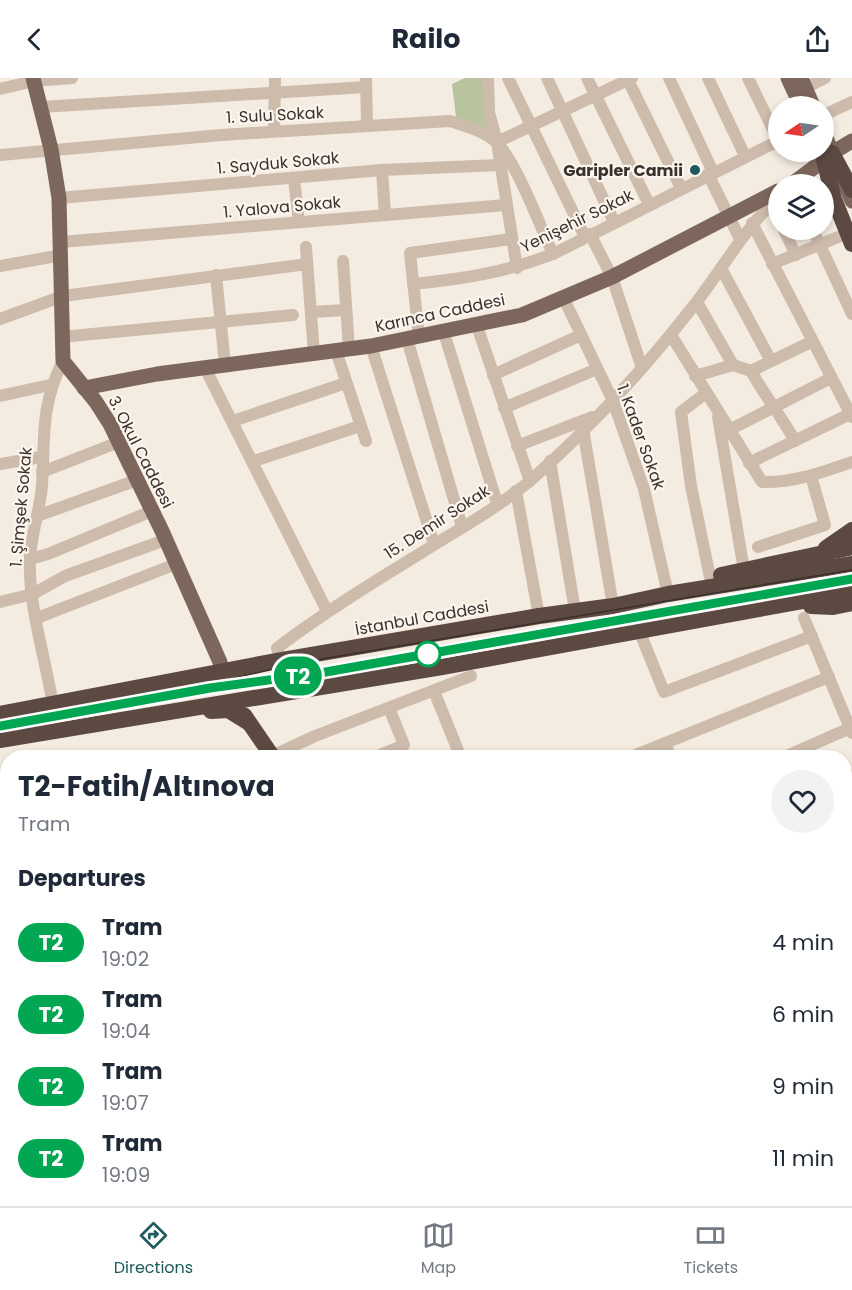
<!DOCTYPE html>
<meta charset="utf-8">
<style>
:root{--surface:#fff;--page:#f2f2f3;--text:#1f2937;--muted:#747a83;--line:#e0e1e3;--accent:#1f5a5e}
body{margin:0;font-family:Poppins,sans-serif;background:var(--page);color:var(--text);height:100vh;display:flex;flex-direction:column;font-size:22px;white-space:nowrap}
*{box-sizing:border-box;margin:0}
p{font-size:20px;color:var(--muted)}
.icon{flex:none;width:33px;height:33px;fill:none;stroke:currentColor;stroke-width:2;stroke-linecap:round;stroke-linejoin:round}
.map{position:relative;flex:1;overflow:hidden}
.drawer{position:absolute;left:0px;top:672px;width:852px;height:456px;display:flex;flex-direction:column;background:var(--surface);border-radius:24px 24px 0 0;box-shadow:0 3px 9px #0003}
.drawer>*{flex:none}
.badge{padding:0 12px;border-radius:20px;font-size:21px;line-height:39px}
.needle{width:39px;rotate:257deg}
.buttons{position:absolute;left:768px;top:18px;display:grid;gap:12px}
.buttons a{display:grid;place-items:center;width:66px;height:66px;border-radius:50%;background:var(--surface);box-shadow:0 3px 9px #0003;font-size:30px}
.map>.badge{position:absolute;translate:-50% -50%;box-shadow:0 0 0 3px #fff}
h2{padding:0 18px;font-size:22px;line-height:54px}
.round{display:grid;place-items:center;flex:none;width:63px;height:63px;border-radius:32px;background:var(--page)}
.headline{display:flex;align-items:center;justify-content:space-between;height:102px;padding:0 18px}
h1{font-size:28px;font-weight:700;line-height:45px}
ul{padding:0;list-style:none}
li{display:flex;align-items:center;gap:18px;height:72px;padding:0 18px}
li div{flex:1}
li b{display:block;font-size:22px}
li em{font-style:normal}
li .badge{min-width:66px;font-weight:700;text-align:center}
header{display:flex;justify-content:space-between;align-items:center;height:78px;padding:0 18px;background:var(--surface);font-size:27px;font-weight:700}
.tab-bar{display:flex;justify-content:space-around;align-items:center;height:84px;border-top:2px solid var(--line);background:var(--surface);font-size:16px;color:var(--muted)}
.tab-bar a{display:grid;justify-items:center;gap:3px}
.tab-bar .selected{color:var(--accent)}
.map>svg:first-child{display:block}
</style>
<header><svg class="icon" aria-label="back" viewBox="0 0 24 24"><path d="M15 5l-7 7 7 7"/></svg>Railo<svg class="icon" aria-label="share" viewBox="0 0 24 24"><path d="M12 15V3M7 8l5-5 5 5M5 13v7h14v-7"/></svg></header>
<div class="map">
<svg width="852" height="1128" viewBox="0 0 852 1128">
<rect width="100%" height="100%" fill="#f4ebe1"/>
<g fill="#b8c4a0">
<path d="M465,0H486L488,51L456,39L452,6Z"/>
<path d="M0,1051L7,1059L8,1120L54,1121L53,1128H0Z"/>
</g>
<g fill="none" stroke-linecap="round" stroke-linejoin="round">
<path stroke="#7fb0b2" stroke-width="15" d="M10,1120L19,1128"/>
<g stroke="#cdbbac" stroke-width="12">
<path d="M366,0L367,48"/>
<path d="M488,0L489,34L497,64L517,190"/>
<path d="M508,0L585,159"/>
<path d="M547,0L614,144"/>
<path d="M587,0L649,126"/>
<path d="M627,0L681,110"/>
<path d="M669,0L713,94"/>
<path d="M708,0L745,78"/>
<path d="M748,0L778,62"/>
<path d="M805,10L825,0"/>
<path d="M0,11L34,3L72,0"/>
<path d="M41,29L366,9"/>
<path d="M824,37L852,24"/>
<path d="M274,53L275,0"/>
<path d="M497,64L632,0"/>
<path d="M0,77L221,57L450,43C465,48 484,53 496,64C515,81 541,150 553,176"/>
<path d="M382,92L385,137"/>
<path d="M708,96L740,161"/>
<path d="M294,101L299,144"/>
<path d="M59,120L382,92L500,87"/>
<path d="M771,126L778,141"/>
<path d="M752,145L852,339"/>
<path d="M784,152L796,177"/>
<path d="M813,152L852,236"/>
<path d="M590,156L612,199L642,290"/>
<path d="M61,164L506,127"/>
<path d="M306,169L314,276"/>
<path d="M343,183L349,271"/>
<path d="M772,186L848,155"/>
<path d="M0,188L62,177"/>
<path d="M721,190L771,283"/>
<path d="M216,197L225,287"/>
<path d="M413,206C463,201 507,194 553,176L778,63"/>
<path d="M564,221L613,323L644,411L668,516"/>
<path d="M697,224L733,287L751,293C765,318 781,338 795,363"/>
<path d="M311,234L346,232"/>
<path d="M0,241L63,218L307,186"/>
<path d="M477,248L530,403"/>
<path d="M444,255L497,425"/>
<path d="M671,257L762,404C794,405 823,394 852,384"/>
<path d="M61,259L293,237"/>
<path d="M419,259L410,175L511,161"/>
<path d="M407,261L462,449"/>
<path d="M371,268L434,466"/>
<path d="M336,273L366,363"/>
<path d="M205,290L327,533"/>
<path d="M751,293L811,264"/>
<path d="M493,297L581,257"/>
<path d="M695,298L733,287"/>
<path d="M706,315L681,334L691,408L710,499"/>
<path d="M0,318L50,307"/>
<path d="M504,330L597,291"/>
<path d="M718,339L744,492"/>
<path d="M233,343L346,305"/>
<path d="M583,351L613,528"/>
<path d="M729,352L831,300"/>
<path d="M517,368L592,339"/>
<path d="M254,383L360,348"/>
<path d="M550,383L575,533"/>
<path d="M749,385L850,336"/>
<path d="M0,386L41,379"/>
<path d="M42,394L119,364"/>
<path d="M516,413L539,538"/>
<path d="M37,438L137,402"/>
<path d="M758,469L825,447L811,398"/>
<path d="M30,481L48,476L152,433"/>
<path d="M0,524L33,516L65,498L165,462"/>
<path d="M37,540L176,486"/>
<path d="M804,540L852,655"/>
<path d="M639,552L664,614L812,558"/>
<path d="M281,582L277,570C326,533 377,502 429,470C463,449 500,428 531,402C591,349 646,289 695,226C723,190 745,150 778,119"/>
<path d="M434,613L461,680"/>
<path d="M51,616C43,572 28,524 30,480C31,456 40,432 42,408C45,361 40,328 63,283"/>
<path d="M665,665L671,680"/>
<path d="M272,678L315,658L471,598"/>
<path d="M373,680L404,667L389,630"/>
<path d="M628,680L829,599"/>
<path d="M782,680L850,650"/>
<path d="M844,700L852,697"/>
<path d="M844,794L852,790"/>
<path d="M844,992L852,1026"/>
<path d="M844,1063L852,1061"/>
<path d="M844,1092L852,1090"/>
<path d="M177,1120L186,1128"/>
<path d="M238,1120L247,1128"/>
<path d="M291,1120L300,1128"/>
<path d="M411,1120L413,1124L425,1120"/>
<path d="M673,1120L676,1128"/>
<path d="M251,1128L260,1120"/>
<path d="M307,1128L313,1120"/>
<path d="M488,1128L510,1120"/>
<path d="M597,1128L627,1120"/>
<path d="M738,1128L761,1120"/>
<path d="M844,1128L852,1126"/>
</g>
<g stroke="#7d675c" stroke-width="15">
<path d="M33,0L51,71L59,120L63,283L96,324L110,346L162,453L220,584"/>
<path d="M788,0L801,28"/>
<path d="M801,0L813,28"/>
<path d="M824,55L852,123"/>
<path d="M832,75L852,63"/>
<path d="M792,106L824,82"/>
<path d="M84,310L157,296L371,268L522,237L612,199L778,113"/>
<path d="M844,748L852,745"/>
<path d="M844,842L852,840"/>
<path d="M844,902L852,900"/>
<path d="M844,994L852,992"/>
<path d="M0,1034L8,1043"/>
<path d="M91,1120L99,1128"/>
<path d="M121,1120L124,1128"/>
<path d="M532,1120L536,1128"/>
<path d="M59,1128L62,1120"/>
</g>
<g stroke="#5c4a42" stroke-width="16">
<path d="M832,75L852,112"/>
<path d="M824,82L834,121L852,166"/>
<path d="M826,470L852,452"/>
<path d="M721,497L852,469"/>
<path d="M811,528L833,529L852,525"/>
<path d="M211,633L228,632L249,645"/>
<path d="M0,636L281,582L539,538L613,528L668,516L852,486"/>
<path d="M244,637L272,678"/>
<path d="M0,662L442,589L852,514"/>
</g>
<g stroke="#3b302b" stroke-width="1.5">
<path d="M246,605L320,595L852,501"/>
<path d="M0,642L211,605L310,583L852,492"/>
</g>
</g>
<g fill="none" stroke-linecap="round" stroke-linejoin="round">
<defs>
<path id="line" d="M0,648L210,610L320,595L852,501"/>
</defs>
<use href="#line" stroke="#fff" stroke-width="14"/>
<use href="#line" stroke="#00a651" stroke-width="9"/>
</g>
<circle fill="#1f5a5e" stroke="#fbf5ee" stroke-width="2" cx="695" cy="92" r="6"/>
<circle fill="#fff" stroke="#00a651" stroke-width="3" cx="428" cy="576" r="12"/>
<g text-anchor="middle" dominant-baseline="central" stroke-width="4.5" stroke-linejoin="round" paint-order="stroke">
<g font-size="16" fill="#3b302b" stroke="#fbf5ee">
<text transform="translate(275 37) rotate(-3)">1. Sulu Sokak</text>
<text transform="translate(278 85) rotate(-5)">1. Sayduk Sokak</text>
<text transform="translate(282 129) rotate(-5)">1. Yalova Sokak</text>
<text transform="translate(577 143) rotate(-26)">Yenişehir Sokak</text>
<text transform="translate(440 235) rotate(-12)">Karınca Caddesi</text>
<text transform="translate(641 359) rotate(70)">1. Kader Sokak</text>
<text transform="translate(141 374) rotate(63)">3. Okul Caddesi</text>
<text transform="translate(21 429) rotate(-85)">1. Şimşek Sokak</text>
<text transform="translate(437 444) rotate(-33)">15. Demir Sokak</text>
<text transform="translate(422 540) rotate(-10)">İstanbul Caddesi</text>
</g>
<g font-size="16" font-weight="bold" fill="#3b302b" stroke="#fbf5ee" text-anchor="end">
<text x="683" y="92">Garipler Camii</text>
</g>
</g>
</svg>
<div class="buttons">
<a><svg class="needle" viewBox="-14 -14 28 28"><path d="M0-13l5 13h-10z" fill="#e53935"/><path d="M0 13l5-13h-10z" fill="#747a83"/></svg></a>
<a><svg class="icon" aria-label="layers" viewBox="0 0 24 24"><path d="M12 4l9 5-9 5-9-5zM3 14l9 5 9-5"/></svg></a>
</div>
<b class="badge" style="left:298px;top:598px;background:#00a651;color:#fff">T2</b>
<section class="drawer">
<div class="headline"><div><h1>T2-Fatih/Altınova</h1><p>Tram</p></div><a class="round"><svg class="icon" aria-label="heart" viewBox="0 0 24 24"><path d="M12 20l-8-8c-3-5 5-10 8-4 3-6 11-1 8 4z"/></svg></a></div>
<h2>Departures</h2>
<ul>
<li><span class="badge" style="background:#00a651;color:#fff">T2</span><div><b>Tram</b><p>19:02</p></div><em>4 min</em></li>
<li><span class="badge" style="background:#00a651;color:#fff">T2</span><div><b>Tram</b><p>19:04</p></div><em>6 min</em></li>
<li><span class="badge" style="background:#00a651;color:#fff">T2</span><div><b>Tram</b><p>19:07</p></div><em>9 min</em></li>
<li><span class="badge" style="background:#00a651;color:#fff">T2</span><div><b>Tram</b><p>19:09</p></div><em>11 min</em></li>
</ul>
</section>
</div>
<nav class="tab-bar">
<a class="selected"><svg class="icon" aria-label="directions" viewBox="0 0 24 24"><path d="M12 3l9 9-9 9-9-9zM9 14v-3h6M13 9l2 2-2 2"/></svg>Directions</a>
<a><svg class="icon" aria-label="map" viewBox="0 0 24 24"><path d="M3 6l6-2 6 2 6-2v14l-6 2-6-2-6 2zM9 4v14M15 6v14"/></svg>Map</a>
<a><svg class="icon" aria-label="tickets" viewBox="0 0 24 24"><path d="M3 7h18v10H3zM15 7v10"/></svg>Tickets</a>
</nav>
